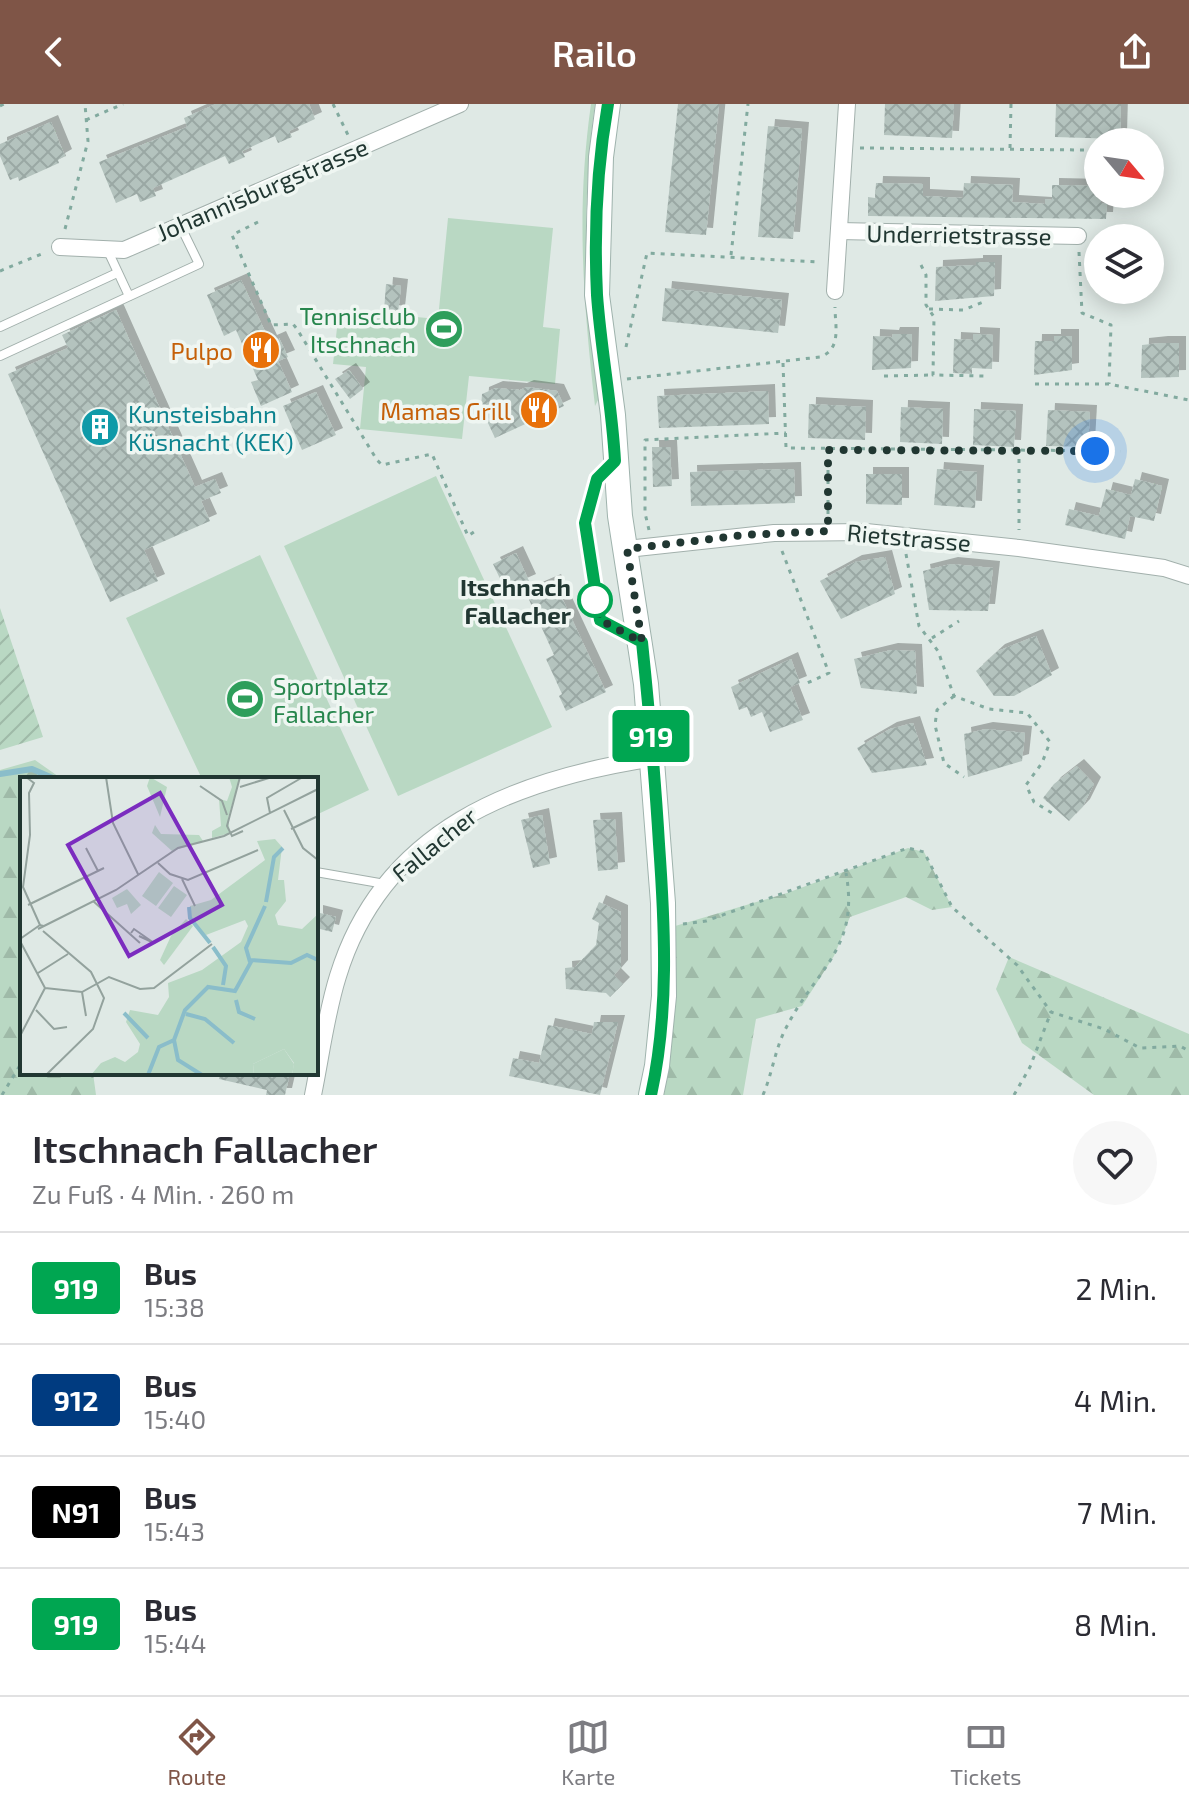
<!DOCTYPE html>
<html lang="de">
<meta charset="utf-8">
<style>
:root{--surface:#fff;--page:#f7f7f7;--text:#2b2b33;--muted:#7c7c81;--line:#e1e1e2;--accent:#7f5547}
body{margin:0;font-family:"Exo 2",sans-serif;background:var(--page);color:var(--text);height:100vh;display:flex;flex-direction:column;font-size:30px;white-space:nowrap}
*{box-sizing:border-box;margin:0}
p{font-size:26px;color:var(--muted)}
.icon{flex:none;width:44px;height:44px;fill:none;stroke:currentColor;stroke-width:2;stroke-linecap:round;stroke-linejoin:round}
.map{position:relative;height:991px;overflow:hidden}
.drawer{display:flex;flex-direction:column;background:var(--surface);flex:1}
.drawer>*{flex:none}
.badge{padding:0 16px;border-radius:6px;font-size:28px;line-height:52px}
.needle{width:52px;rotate:119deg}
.controls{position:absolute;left:1084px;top:24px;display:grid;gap:16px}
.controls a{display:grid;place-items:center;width:80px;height:80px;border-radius:50%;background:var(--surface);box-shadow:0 4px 20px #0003;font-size:40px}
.you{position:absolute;width:40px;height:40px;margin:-20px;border:6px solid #fff;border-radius:50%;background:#1a73e8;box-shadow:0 0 0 12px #1a73e833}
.map>.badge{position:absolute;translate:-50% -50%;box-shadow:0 0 0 4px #fff}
.round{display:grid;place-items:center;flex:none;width:84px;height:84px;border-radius:42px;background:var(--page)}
.head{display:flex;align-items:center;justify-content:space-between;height:136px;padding:0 32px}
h1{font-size:38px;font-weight:600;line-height:60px}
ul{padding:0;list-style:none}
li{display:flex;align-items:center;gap:24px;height:112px;padding:0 32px;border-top:2px solid var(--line)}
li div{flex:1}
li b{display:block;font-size:30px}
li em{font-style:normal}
li .badge{min-width:88px;font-weight:700;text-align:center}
header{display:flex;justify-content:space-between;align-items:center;height:104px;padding:0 32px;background:var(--accent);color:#fff;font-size:36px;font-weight:600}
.dock{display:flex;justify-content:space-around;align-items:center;height:112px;border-top:2px solid var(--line);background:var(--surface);font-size:22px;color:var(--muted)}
.dock a{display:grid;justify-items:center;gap:4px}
.dock .current{color:var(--accent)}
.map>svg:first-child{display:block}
</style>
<header><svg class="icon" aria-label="back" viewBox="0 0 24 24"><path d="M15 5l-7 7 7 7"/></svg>Railo<svg class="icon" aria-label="share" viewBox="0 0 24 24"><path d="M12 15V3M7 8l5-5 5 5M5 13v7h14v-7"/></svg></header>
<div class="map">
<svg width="1189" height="991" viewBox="0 0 1189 991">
<defs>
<pattern id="forest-firs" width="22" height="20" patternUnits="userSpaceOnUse" patternTransform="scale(2)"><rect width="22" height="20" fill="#b9d8c3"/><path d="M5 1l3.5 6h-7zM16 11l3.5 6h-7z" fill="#9fbaa8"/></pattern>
<pattern id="garden-furrows" width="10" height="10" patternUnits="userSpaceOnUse" patternTransform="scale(2)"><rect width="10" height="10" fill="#b9d8c3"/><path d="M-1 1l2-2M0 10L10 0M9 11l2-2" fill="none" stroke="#9fbaa8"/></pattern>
<pattern id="building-cross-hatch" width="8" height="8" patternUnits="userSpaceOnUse" patternTransform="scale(2)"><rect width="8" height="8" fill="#b4c3be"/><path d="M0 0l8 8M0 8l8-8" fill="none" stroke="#9aa8a4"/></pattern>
<filter id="shadow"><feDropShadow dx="7" dy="-7" stdDeviation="0" flood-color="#0004"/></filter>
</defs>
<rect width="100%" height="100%" fill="#dfe9e5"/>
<g fill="#b9d8c3">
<path d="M591,0H595C581,98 585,196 599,294L595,302C583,197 576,105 591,0Z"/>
<path d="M448,114L553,124L543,223L560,225L555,280L469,272L462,335L360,325L366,263L333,260L339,206L438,215Z"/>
<path d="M436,372L552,623L398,692L284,442Z"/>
<path d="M260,451L369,686L316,711V675H202L126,514Z"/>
</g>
<g fill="url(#forest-firs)">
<path d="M35,656L62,675H22V969H93L96,991H0V666Z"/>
<path d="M908,744L924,748L952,803L932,806L906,793L850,813L834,852L802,902L756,915L743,991H651L665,825L787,789Z"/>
<path d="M1009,853L1189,930V991H1094L1022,939L996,885Z"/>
</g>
<path fill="url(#garden-furrows)" d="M0,504L43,633L0,646Z"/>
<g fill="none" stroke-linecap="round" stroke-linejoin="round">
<path stroke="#8abdca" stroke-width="6" d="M0,670L32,665L55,675"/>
</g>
<g fill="url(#building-cross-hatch)" filter="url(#shadow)">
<path d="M216,0H309L315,15L289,27L292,33L278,39L275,32L242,47L245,53L229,60L225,52L153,84L156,92L140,98L137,90L116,99L99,58L187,23L184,14Z"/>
<path d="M678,0H719L706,131L665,128Z"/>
<path d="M885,0H954L952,34L884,31Z"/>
<path d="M1056,0H1121L1120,35L1055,33Z"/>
<path d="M51,18L65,52L58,56L59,59L19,77L18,73L10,76L0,52V40Z"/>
<path d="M768,22L802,25L793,135L758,133Z"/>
<path d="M876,79L923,80V92L963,94L964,79L1013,81L1012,98L1045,100V95L1052,96V81L1098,82L1101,99L1107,100L1106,115L868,112V93L875,94Z"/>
<path d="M976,158H995L994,192L935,197L936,163L976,161Z"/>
<path d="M241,176L270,238L279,234L288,253L278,257L292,288L261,302L251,278L258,276L236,226L224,232L207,191Z"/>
<path d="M386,180L401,182L398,209L384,207Z"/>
<path d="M665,184L782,196L778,229L662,217Z"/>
<path d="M116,206L195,383L215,375L221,389L201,397L210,417L144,446L158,477L110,498L8,270L68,244L62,231Z"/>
<path d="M893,230H912L911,264L872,266L873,232L892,233Z"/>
<path d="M973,230L993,231L992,265L972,264V270L953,269L954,235L973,236Z"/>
<path d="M1054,232H1072V266L1034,271L1035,237H1054Z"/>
<path d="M1161,239H1179V273L1141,274L1142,241Z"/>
<path d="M349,266L363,285L350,295L335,275Z"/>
<path d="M527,283L557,287L564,302L495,334L481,304L482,290L496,284L520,286Z"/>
<path d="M768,287L769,320L659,324L657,292Z"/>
<path d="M316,288L336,331L302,346L283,302Z"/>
<path d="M809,300L866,303L865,336L808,334Z"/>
<path d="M901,303L943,305L942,340L900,338Z"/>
<path d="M974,305L1016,307L1014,343L973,341Z"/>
<path d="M1048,306L1090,308L1088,343L1046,342Z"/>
<path d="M652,343H670L672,382L653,383Z"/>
<path d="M794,365L795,399L691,402L690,368Z"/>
<path d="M937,365L977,368L975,404L934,401Z"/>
<path d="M866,370H902V401L866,400Z"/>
<path d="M1135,375L1162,382L1154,417L1130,412L1125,435L1065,421L1069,405L1099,412L1106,385L1131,391Z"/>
<path d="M516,449L529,477L506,487L493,460Z"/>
<path d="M885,453L895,490L841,515L820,477L855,458Z"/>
<path d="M951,460L993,464L988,507L929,506L923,467Z"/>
<path d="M554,477L606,588L566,607L559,592L562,590L546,555L554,551L526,489Z"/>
<path d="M1036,532L1052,571L1014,592H994L976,567L998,547Z"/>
<path d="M891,546L915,547L917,590L861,584L854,555Z"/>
<path d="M791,555L800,579L790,583L803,616L770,628L762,608L751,613L747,603L739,606L731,583Z"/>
<path d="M913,619L927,661L872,669L857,644L890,625Z"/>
<path d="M986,625L1025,629L1022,657L968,673L964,630Z"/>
<path d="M1077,662L1094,680L1083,702L1069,717L1043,694L1054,680Z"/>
<path d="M542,711L550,760L533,764L521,716Z"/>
<path d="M615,715L618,765L598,767L593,716Z"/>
<path d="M599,798L621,808V863L614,871L623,880L610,893L606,889L566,885L565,864L575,863L596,841L599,819L592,815Z"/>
<path d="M316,808L336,813L332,828L316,824Z"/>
<path d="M594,918H618L600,991L509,972L513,954L539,959L548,921L592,930Z"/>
<path d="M220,969H290L285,991H266L267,986L219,975Z"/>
</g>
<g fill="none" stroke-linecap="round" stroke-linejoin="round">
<defs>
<g id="service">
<path d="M107,145L129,192"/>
<path d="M0,223L117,169"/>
<path d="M0,252L199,160L180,121"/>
<path d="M611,361C572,401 587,466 600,516L634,534"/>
<path d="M316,768L385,780"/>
</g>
<g id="minor">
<path d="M839,127L1078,132"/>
<path d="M60,143L124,146L460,0"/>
<path d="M835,187L847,0"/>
<path d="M627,445L774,429L866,428L1019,444L1164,464L1189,472"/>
<path d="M313,991C321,952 326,910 338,872C383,725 515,675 654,654"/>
</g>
<path id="secondary" d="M608,0L601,53L597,191L613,311L620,412L646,580L663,799L664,892L657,962L651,991"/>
</defs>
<use href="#service" stroke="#a2b0ac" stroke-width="10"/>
<use href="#minor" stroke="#a2b0ac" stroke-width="18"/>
<use href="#secondary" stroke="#9fb3ad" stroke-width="26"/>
<g stroke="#82aa9f" stroke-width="3" stroke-dasharray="4 6" stroke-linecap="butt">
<path d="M333,0L348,31"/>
<path d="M0,2L4,0"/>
<path d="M86,16L123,0"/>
<path d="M860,44L1087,46"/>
<path d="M1010,44L1011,0"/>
<path d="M258,118L232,131L271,221L293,220L297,225L377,356L382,361L432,350L468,432L478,425"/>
<path d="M65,125L88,37L85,0"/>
<path d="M1079,148L1082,209L1111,221L1109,280"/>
<path d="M731,151L748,0"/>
<path d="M921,161L926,171V201L934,213L933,271L985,272"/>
<path d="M0,167L44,149"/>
<path d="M929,205L963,206L986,197"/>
<path d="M626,243L647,149L819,158"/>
<path d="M783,259L786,344L1121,347"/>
<path d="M884,272L933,271"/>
<path d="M627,275L820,253C842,245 835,222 835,203"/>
<path d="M1035,280H1109L1189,296"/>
<path d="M1019,345V426"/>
<path d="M828,410V346"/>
<path d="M649,426L645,409V336L786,329"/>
<path d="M782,447L829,569L805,580"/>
<path d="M906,450L919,522L938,547L954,592L989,605L1027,609L1050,638L1042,659L1026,681L1034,698L1052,709"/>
<path d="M932,534L959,517"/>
<path d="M954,592L937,606L935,621L944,659L964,673"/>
<path d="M683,820L706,817L908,744L924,748L952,803L1017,861L1051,908L1104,925L1140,944L1180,942L1189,947"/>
<path d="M2,991L22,958"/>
<path d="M763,991C772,970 775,946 785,926C815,865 860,846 846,769"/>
<path d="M1014,991L1030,963L1051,908"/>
</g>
<use href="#service" stroke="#fff" stroke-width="8"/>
<use href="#minor" stroke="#fff" stroke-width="16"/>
<use href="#secondary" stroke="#fff" stroke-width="24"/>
</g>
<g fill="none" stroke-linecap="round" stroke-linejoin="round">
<defs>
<path id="line" d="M608,0C597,62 594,129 597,191C601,247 612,301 615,357L597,375L585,419L600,516L642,538C649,606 655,673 659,740C665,824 669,909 651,991"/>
</defs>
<use href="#line" stroke="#fff" stroke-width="18"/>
<use href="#line" stroke="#00a651" stroke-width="12"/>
<path stroke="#213732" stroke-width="8" stroke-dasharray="0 14.4" d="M595,496L600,516L642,538L627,445L744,431L828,427V346L1095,347"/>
</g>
<defs>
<symbol id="stadium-disc" viewBox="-11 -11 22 22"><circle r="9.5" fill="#2e9e5b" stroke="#eff6f2"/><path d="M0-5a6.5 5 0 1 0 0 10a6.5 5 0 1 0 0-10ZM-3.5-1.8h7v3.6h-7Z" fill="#fff"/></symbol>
<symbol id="restaurant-disc" viewBox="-11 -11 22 22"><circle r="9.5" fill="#e8710a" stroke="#eff6f2"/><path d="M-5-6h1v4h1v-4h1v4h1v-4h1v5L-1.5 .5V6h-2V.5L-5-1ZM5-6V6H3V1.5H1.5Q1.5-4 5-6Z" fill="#fff"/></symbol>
<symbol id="building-disc" viewBox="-11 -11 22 22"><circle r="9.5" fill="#0f9aa8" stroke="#eff6f2"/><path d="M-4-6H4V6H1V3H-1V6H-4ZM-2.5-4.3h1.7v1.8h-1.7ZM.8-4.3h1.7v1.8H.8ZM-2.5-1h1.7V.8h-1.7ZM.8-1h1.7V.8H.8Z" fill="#fff"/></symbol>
</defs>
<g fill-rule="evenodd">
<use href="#stadium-disc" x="422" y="203" width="44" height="44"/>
<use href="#restaurant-disc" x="239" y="224" width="44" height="44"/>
<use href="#restaurant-disc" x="517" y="284" width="44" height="44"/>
<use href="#building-disc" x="78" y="301" width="44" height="44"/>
<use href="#stadium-disc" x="223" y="573" width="44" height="44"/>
</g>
<circle fill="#fff" stroke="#00a651" stroke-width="4" cx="595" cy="496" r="16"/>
<g text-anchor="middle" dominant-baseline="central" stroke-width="7" stroke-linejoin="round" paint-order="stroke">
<g font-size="24" fill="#213732" stroke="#eff6f2">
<text transform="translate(262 85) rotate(-23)">Johannisburgstrasse</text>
<text transform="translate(959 130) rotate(1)">Underrietstrasse</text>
<text transform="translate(909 433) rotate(5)">Rietstrasse</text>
<text transform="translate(434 740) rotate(-39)">Fallacher</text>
</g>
<g font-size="24" fill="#27864d" stroke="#eff6f2" text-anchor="end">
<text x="416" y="211">Tennisclub<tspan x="416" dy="28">Itschnach</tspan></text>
<text x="273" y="581" text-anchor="start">Sportplatz<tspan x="273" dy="28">Fallacher</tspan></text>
</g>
<g font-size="24" fill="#c56008" stroke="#eff6f2" text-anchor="end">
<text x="233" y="246">Pulpo</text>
<text x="511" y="306">Mamas Grill</text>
</g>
<g font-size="24" fill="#0d838f" stroke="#eff6f2" text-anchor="start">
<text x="128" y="309">Kunsteisbahn<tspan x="128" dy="28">Küsnacht (KEK)</tspan></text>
</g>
<g font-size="24" font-weight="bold" fill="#213732" stroke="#eff6f2" text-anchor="end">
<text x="571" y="482">Itschnach<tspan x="571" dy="28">Fallacher</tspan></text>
</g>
</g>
<g transform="translate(20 673)">
<rect width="298" height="298" fill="#dfe9e5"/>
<path d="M139,95L153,106L136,129L122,119ZM154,109L167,118L151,140L138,131ZM107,112L121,128L111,137L107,127L97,131L92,121ZM264,272L274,287L272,298H234L233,287Z" fill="#b9d8c3"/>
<path d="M130,0L147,10L140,40L127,9ZM209,0H220L208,41L210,56L192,61V54L201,49L199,22L207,24L212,10ZM135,48L141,57L179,58L183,64L152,74L132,56ZM255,62L262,70L258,103H264L266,124L255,138L258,148L282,152L298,137V298H272L274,286L264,272L233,287L234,298H71L81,286L95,280L105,285L118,275L120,267L106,245L110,233L138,238L149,220L148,206L182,193L221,165L228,149L225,143L186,158L169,142L170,129L191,123L245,83L237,64Z" fill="#b9d8c3"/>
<path d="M166,142L173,149L144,188L140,183L151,159Z" fill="#b9d8c3"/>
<path fill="none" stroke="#8abdca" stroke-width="4" d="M246,125L254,80L263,71M169,130L170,141L190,166M193,170L206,189L203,208M230,185L226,171L245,129M216,223L219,235L235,242M104,236L128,261M166,237L185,242L214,266M154,263L158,283L182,298M128,298L139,270L154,263L165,233L188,210L215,214L232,183L271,186L287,178L298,183"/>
<path fill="none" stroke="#93a29d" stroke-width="2" d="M6,0L14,6L9,16L10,58L3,110L20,148M86,0L93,46L118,97M220,0L207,49L212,59L223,54M180,9L202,24L207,38M220,10L252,0M264,33L283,71L298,83M250,36L247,21L283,0M271,52L298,39M66,71L78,94M138,86L150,97L168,103L238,73M162,102L175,129M73,124L120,166M8,128L84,91M24,149L96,113L158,71L204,59L298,12M23,154L71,195L84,221L73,252L26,298M111,156L114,152L134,166L119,159M0,162L20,148L24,149L18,152M0,164L25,211M18,196L48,177M25,211L62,215L89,200L120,212L134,211L192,167M62,215L66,239M16,233L34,252L47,250M0,259L25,211"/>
<path fill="#7b2cbf" fill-opacity="0.15" stroke="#7b2cbf" stroke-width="4" d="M140,16L202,128L109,179L48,68Z"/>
<rect width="298" height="298" fill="none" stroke="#213732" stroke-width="4"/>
</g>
</svg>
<div class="controls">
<a><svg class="needle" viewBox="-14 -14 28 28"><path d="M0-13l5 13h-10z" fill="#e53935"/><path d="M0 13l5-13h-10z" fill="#7c7c81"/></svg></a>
<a><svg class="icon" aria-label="layers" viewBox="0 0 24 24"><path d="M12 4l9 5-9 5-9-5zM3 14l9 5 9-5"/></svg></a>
</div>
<div class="you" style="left:1095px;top:347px"></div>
<b class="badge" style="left:651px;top:632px;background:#00a651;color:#fff">919</b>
</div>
<section class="drawer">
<div class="head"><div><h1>Itschnach Fallacher</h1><p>Zu Fuß · 4 Min. · 260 m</p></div><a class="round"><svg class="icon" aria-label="heart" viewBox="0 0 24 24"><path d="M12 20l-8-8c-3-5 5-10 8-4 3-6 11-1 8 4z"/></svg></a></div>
<ul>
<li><span class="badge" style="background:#00a651;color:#fff">919</span><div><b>Bus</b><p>15:38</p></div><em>2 Min.</em></li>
<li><span class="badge" style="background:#003b80;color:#fff">912</span><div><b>Bus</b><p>15:40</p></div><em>4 Min.</em></li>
<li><span class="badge" style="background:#000;color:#fff">N91</span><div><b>Bus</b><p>15:43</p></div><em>7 Min.</em></li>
<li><span class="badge" style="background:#00a651;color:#fff">919</span><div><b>Bus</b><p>15:44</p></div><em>8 Min.</em></li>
</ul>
</section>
<nav class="dock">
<a class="current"><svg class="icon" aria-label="directions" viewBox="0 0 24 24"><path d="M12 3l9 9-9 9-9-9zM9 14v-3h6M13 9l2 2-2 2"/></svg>Route</a>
<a><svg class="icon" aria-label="map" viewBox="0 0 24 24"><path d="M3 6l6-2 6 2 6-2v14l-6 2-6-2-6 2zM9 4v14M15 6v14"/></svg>Karte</a>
<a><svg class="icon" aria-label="tickets" viewBox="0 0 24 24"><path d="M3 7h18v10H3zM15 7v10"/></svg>Tickets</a>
</nav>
